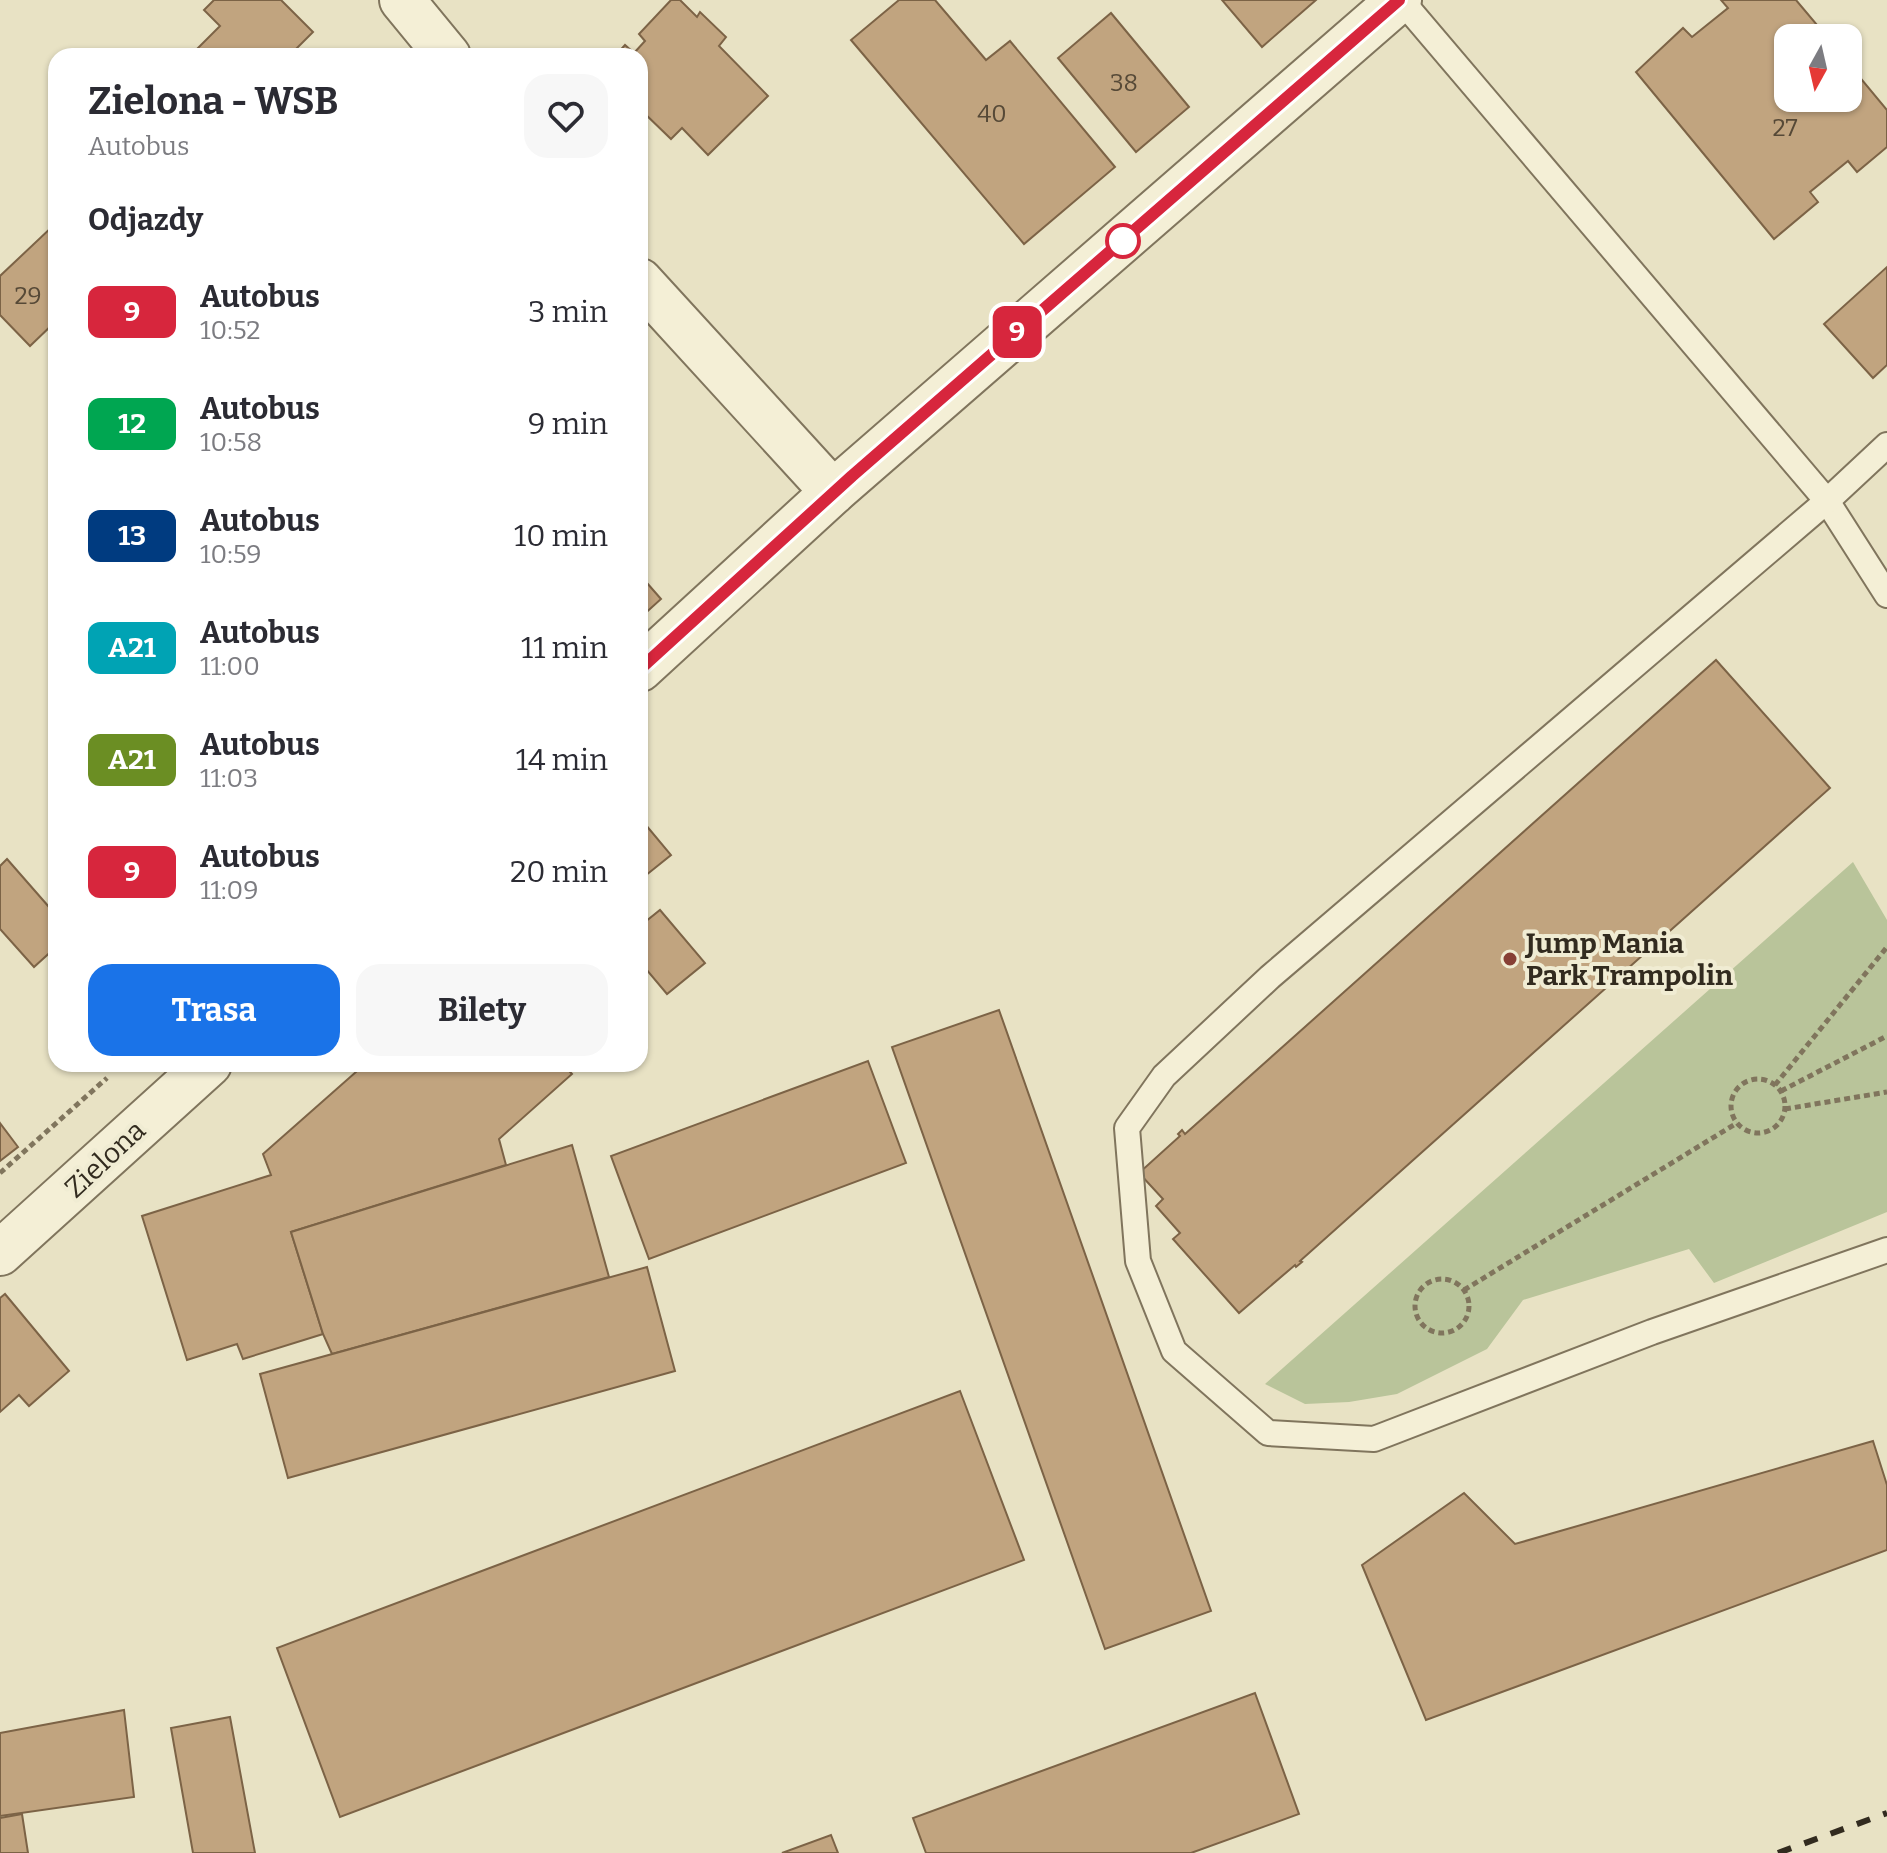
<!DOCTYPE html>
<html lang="pl">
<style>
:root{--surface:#fff;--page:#f7f7f7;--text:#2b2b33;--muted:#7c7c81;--accent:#1a73e8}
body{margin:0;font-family:Bitter,serif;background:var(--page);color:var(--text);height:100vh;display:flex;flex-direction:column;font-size:30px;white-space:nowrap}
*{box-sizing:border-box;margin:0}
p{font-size:26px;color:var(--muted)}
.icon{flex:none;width:44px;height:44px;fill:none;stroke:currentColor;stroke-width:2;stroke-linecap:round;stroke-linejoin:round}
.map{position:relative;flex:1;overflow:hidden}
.drawer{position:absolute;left:48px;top:48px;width:600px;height:1024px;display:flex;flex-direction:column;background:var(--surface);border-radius:24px;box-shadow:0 2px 6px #0004}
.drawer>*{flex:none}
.badge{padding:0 16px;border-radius:12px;font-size:28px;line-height:52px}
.needle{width:52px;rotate:188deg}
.fabs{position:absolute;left:1774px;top:24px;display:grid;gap:16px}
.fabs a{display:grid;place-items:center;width:88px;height:88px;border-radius:16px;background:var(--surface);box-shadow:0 2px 6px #0004;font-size:40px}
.map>.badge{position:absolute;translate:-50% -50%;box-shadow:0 0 0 4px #fff}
h2{padding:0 40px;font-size:30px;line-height:72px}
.round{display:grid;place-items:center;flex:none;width:84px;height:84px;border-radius:24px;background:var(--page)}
.overview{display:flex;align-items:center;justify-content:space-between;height:136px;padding:0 40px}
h1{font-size:38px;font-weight:700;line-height:60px}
.button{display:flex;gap:16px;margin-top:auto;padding:16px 40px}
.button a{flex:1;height:92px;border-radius:24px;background:var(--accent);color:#fff;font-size:32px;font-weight:700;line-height:92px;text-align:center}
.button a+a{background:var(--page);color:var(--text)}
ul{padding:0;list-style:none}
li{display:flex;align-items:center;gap:24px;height:112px;padding:0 40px}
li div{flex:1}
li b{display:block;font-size:30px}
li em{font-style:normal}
li .badge{min-width:88px;font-weight:700;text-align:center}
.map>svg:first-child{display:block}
</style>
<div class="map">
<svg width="1887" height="1853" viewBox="0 0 1887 1853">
<rect width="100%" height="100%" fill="#e8e2c4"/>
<path fill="#b9c49a" d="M1853,862L1887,920V1212L1714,1283L1689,1249L1523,1300L1487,1349L1397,1394L1349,1402L1305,1404L1265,1384Z"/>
<g fill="#c1a47f" stroke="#7c6346" stroke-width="2">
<path d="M214,0H281L313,32L289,56H190L220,26L204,10Z"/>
<path d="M671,0H680L697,17L700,12L726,37L719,46L768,96L708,155L682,128L671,139L640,109V56H615L625,45L634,53L645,41L639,34Z"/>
<path d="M899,0H935L986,60L1010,41L1115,167L1024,244L851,40Z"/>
<path d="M1222,0H1316L1262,47Z"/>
<path d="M1721,0H1796L1828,38H1788V98H1848V63L1887,110V147L1857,172L1848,161L1810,192L1818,202L1774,239L1636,72L1683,28L1692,37L1728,8Z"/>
<path d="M1111,13L1189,107L1136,152L1058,58Z"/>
<path d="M55,224L56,321L30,346L0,315V276Z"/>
<path d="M1887,267V365L1873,378L1824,324Z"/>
<path d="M640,575L661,599L640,618Z"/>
<path d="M1716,660L1830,788L1300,1261L1302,1262L1296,1267L1295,1265L1239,1313L1173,1239L1180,1233L1156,1206L1163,1199L1139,1173L1180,1136L1178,1134L1182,1130L1185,1134Z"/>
<path d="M640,818L671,855L640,880Z"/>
<path d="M7,859L56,915V947L34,967L0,929V866Z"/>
<path d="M660,910L705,963L667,994L640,962V926Z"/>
<path d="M999,1010L1211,1611L1105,1649L892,1047Z"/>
<path d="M868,1061L906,1163L649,1259L611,1156Z"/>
<path d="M365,1064H563L572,1074L499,1139L506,1165L291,1232L323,1334L243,1359L237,1344L187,1360L142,1216L271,1175L263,1154Z"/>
<path d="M0,1123L18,1147L0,1161Z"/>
<path d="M572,1145L609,1277L332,1354L323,1334L291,1232Z"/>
<path d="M647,1267L675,1371L288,1478L260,1374Z"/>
<path d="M5,1294L69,1371L29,1406L19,1395L0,1412V1298Z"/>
<path d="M960,1391L1024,1560L340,1817L277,1648Z"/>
<path d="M1873,1441L1887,1485V1550L1426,1720L1362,1565L1464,1493L1515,1544Z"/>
<path d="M1255,1693L1299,1814L1191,1853H926L913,1818Z"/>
<path d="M124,1710L134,1797L0,1816V1733Z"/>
<path d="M230,1717L255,1853H193L171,1728Z"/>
<path d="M22,1814L28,1853H0V1818Z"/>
<path d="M831,1835L838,1853H782Z"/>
</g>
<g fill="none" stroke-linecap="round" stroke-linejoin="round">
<defs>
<g id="service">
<path d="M1401,0L1827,501L1887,595"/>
<path d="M1887,445L1827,501L1270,977L1164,1076L1127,1128L1138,1261L1174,1351L1268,1433L1374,1439L1652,1332L1887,1250"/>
</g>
<g id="minor">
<path d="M402,0L448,56"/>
<path d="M640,281L833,492"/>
</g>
<g id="tertiary">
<path d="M640,669L833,492L1399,0"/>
<path d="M0,1253L209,1064"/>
</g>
</defs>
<use href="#service" stroke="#80755d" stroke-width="28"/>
<use href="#minor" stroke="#80755d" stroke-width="48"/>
<use href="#tertiary" stroke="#80755d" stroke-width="48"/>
<g stroke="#80755d" stroke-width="5" stroke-dasharray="6 4" stroke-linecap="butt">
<circle cx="1758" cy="1106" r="27"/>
<path d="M1775,1085L1887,947"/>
<path d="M1781,1091L1887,1036"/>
<path d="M1785,1109L1887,1092"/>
<path d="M0,1173L107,1078"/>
<circle cx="1442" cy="1306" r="27"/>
<path d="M1464,1290L1737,1123"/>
</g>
<use href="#service" stroke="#f4efd6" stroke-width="24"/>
<use href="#minor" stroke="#f4efd6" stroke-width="44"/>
<use href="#tertiary" stroke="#f4efd6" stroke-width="44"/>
<path stroke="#322b1f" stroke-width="6" stroke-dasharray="14 14" stroke-linecap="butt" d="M1778,1853L1887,1813"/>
</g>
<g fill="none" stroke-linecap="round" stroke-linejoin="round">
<defs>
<path id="line" d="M640,669L852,476L1399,0"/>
</defs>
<use href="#line" stroke="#fff" stroke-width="18"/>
<use href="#line" stroke="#d7263d" stroke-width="12"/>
</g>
<circle fill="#fff" stroke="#d7263d" stroke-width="4" cx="1123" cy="241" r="16"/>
<circle fill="#874035" stroke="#f0ecd3" stroke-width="3" cx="1510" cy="959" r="8"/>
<g text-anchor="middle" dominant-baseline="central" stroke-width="8" stroke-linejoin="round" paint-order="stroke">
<g font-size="24" fill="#564937">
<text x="1124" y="83">38</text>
<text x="992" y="114">40</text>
<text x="1785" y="128">27</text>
<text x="28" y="296">29</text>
</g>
<g font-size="28" font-weight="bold" fill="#322b1f" stroke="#f0ecd3" text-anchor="start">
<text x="1526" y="943">Jump Mania<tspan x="1526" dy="32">Park Trampolin</tspan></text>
</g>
<g font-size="28" fill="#322b1f" stroke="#f0ecd3">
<text transform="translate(105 1159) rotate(-43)">Zielona</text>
</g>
</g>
</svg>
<div class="fabs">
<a><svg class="needle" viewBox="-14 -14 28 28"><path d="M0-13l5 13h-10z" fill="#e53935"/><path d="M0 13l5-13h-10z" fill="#7c7c81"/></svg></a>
</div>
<b class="badge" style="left:1017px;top:332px;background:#d7263d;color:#fff">9</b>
<section class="drawer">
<div class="overview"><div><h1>Zielona - WSB</h1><p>Autobus</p></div><a class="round"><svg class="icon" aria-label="heart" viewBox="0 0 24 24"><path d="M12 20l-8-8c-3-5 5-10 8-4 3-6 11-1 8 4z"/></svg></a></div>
<h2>Odjazdy</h2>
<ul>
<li><span class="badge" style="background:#d7263d;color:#fff">9</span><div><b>Autobus</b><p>10:52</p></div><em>3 min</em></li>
<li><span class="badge" style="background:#00a651;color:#fff">12</span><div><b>Autobus</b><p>10:58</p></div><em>9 min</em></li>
<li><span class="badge" style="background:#003b80;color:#fff">13</span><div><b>Autobus</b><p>10:59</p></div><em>10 min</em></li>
<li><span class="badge" style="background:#00a3b4;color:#fff">A21</span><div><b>Autobus</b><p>11:00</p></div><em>11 min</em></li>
<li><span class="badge" style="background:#6b8e23;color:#fff">A21</span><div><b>Autobus</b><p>11:03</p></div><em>14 min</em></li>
<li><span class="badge" style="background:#d7263d;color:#fff">9</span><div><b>Autobus</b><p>11:09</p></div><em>20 min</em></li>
</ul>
<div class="button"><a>Trasa</a><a>Bilety</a></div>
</section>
</div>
